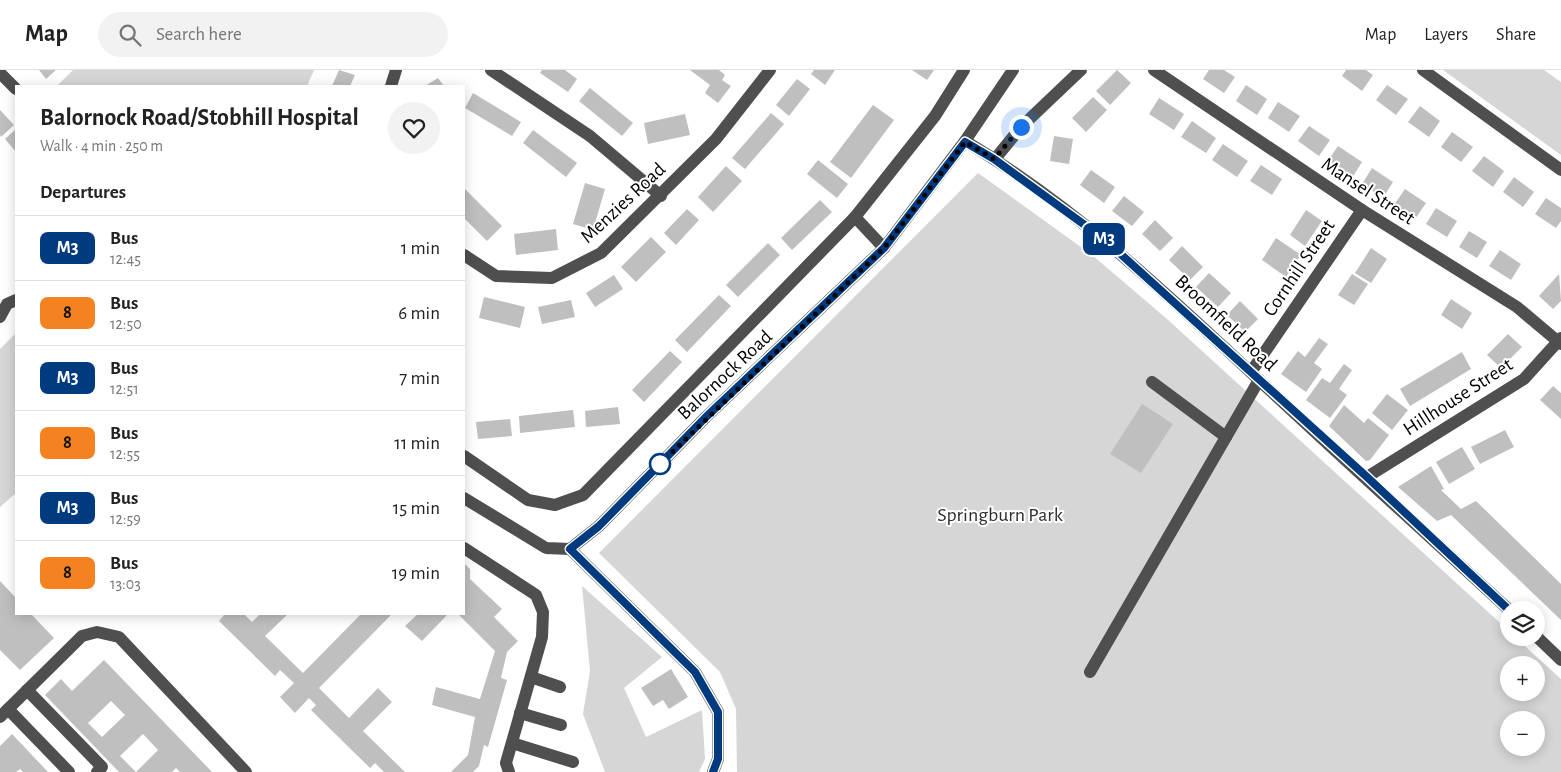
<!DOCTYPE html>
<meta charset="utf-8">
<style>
:root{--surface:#fff;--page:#f2f2f2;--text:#222;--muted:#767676;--line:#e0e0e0}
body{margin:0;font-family:"Alegreya Sans",sans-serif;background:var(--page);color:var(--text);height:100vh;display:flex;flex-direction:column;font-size:19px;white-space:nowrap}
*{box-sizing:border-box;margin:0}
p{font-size:16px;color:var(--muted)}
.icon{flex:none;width:28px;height:28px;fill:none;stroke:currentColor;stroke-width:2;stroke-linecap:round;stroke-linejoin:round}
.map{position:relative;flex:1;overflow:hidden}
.details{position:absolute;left:15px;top:15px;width:450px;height:530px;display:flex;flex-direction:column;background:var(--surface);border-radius:0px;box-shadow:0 2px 12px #0003}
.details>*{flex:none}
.badge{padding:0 10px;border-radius:8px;font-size:18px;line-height:32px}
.tools{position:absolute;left:1500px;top:531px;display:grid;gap:10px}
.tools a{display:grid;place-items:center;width:45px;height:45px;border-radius:50%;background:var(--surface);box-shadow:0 2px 12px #0003;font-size:25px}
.you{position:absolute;width:25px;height:25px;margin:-12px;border:4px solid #fff;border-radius:50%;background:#1a73e8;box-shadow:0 0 0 8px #1a73e833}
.map>.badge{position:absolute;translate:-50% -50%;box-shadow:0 0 0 2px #fff}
h2{padding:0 25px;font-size:19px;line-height:45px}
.round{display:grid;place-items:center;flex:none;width:52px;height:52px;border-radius:26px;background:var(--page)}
.summary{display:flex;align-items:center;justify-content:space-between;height:85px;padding:0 25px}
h1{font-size:24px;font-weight:600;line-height:38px}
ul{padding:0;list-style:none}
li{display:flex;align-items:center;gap:15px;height:65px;padding:0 25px;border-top:1px solid var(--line)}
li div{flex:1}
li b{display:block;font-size:19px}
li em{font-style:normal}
li .badge{min-width:55px;font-weight:700;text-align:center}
header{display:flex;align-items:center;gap:30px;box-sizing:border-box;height:70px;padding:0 25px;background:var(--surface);border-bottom:1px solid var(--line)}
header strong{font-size:24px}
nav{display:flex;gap:28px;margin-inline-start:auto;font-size:18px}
.search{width:350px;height:45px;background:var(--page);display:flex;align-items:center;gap:12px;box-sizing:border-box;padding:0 18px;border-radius:28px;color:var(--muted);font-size:19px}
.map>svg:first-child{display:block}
</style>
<header>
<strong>Map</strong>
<div class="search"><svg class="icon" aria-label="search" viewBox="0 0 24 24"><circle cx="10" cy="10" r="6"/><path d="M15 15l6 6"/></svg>Search here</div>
<nav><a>Map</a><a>Layers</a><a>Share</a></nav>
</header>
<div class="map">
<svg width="1561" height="702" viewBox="0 0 1561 702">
<rect width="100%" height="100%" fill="#fff"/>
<g fill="#d6d6d6" fill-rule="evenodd">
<path d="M73,0H314L307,16L58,15Z"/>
<path d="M1443,0H1544L1561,12V85Z"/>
<path d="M978,103L1092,185L1167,249L1509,561V568H1516L1561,609V702H737L736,639L720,602L599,483ZM1509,595H1536V622H1509ZM1509,650H1536V678H1509Z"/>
<path d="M16,263V423L0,437V279Z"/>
<path d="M582,516L662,587L624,618L646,667L702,640L705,689L699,702H605L583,644L590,601Z"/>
</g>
<g fill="#bfbfbf" fill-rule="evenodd">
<path d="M39,0H56L46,9Z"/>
<path d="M339,0L355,5L350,16H332Z"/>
<path d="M542,0H565L577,9L568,22L540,3Z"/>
<path d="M690,0H719L725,5L722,10L731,16L718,33L705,23L710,15Z"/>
<path d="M814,0H835L825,15L811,4Z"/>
<path d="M912,0H934L927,10Z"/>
<path d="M1117,0L1131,13L1110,35L1096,21Z"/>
<path d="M1209,0H1224L1235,7L1224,23L1203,9Z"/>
<path d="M1346,0H1366L1373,5L1362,21L1342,6Z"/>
<path d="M438,8L444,16H425Z"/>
<path d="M797,9L810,19L789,46L776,35Z"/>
<path d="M1246,15L1267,29L1257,45L1236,31Z"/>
<path d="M1387,15L1408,29L1396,45L1376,30Z"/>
<path d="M590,18L633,53L622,66L579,31Z"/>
<path d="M473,23L521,52L512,66L465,38Z"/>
<path d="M1093,27L1107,40L1086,62L1072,48Z"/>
<path d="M1159,28L1184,44L1174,60L1149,44Z"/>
<path d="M1278,32L1300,46L1289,62L1268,48Z"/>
<path d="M873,35L894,50L851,108L830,92Z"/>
<path d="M1420,36L1440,51L1429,67L1408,52Z"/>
<path d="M0,40L14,55L1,67L0,65Z"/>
<path d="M771,43L784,54L745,99L732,88Z"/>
<path d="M685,44L690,65L648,74L644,53Z"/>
<path d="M1192,51L1216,68L1206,83L1181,67Z"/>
<path d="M1309,56L1330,70L1319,86L1298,71Z"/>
<path d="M16,59V82L5,69Z"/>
<path d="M533,60L577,93L566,107L523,73Z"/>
<path d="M1452,62L1473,77L1461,92L1441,77Z"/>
<path d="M1054,66L1073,69L1069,94L1050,91Z"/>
<path d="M1223,74L1248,91L1237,107L1212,90Z"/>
<path d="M1338,76L1362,92L1352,108L1327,92Z"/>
<path d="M1484,86L1504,101L1493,117L1472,101Z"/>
<path d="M818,90L848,114L837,128L807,104Z"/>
<path d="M1261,95L1282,109L1272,125L1250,111Z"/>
<path d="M726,96L742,111L713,142L698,127Z"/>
<path d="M1372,98L1393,112L1383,128L1362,114Z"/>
<path d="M1091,100L1115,117L1104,133L1080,115Z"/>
<path d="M1514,107L1534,122L1523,137L1503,122Z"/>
<path d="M585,113L605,119L593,160L573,154Z"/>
<path d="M464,118L502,156L487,171L464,148Z"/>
<path d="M1405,119L1426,133L1415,149L1394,135Z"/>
<path d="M1124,126L1144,142L1132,156L1112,141Z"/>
<path d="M1546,128L1561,138V151L1556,158L1535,144Z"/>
<path d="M820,130L832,142L792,180L781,168Z"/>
<path d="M1436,138L1457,151L1447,167L1426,154Z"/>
<path d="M687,139L699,150L676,175L664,163Z"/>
<path d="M1306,140L1322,151L1305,176L1290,165Z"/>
<path d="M1155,150L1173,168L1160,181L1142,164Z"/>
<path d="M556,159L558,180L516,185L514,164Z"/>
<path d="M1469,161L1487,172L1477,188L1459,177Z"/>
<path d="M651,167L666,182L636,212L621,197Z"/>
<path d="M1276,168L1301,185L1286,207L1262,190Z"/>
<path d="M768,173L780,185L738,227L726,215Z"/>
<path d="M1182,176L1203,197L1190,210L1169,190Z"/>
<path d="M1371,178L1387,189L1371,213L1355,203Z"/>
<path d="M1500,180L1521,194L1511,210L1489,196Z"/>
<path d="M1209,203L1231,223L1218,237L1196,217Z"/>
<path d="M1352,204L1368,214L1354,235L1338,225Z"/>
<path d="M1559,204L1561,231L1553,239L1539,226Z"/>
<path d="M614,205L623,219L595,237L586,223Z"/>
<path d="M719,225L731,236L687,282L675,270Z"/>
<path d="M484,227L525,237L520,258L479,248Z"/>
<path d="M1451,229L1472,243L1462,259L1441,245Z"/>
<path d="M571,230L575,247L542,254L538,237Z"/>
<path d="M1240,231L1258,249L1245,262L1227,245Z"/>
<path d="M1508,264L1522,277L1501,298L1487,285Z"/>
<path d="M1319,268L1328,274L1314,293L1322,299L1306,322L1281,304L1298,281L1305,287Z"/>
<path d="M670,281L682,292L644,332L632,320Z"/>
<path d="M1462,282L1471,299L1410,336L1400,319Z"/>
<path d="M1344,294L1352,300L1339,319L1347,325L1330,348L1306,330L1322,308L1330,313Z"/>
<path d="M1553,316L1561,323V349L1540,330Z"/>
<path d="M1387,324L1408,340L1392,360L1372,343Z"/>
<path d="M1142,334L1173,354L1141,403L1110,384Z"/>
<path d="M1344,335L1364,353L1368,348L1389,365L1370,390L1366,391L1329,356Z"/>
<path d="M618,337L620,354L586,357L585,341Z"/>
<path d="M573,340L575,357L520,363L519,346Z"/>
<path d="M510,349L512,366L478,369L476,352Z"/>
<path d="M1505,360L1514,377L1480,394L1471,377Z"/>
<path d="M1462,377L1475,399L1449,414L1436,392Z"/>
<path d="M1431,396L1444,419L1441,420L1461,439L1476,431L1561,514V550L1451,445L1437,451L1398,417Z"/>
<path d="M464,493L470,499V509L502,539L494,547L518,571L507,582L501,608L507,610L488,677L484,675L479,696L473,702H451L468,685L475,647L432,635L436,617L480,629L495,581L458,544H464Z"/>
<path d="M0,511L16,528V544H31L54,568L20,600L0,580Z"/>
<path d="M223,544H244L252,552L260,544H288L265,566L303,603L361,544H392L319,618L349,648L378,618L392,632L363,661L405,702H384L375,693L370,698L311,640L316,635L309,628L295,643L280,627L294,613L280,600L275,606L219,551L224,545Z"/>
<path d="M418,544H448L422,571L405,556Z"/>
<path d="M104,590L212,702H180L176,698L172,702H119L45,625L61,609L72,621ZM111,631L125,645L102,667L88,653ZM143,664L158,680L136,702L120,686Z"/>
<path d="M671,599L688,627L669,639L663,630L653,636L641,618Z"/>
<path d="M12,664L48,702H23L20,699L16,702H0V676Z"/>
</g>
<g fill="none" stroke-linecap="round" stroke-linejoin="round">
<g stroke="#4f4f4f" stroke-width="12">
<path d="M491,0L590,66L661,126"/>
<path d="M1154,0L1362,140L1517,237L1561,274"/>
<path d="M1423,0L1561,100"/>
<path d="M0,3L16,19"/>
<path d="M391,16L396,0"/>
<path d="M965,71C1074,136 1166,223 1258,309C1341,387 1426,463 1509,540"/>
<path d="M995,89L1021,57L1081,0"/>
<path d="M855,147L884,178"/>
<path d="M464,185L496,206L552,208L601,183L716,69L770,0"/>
<path d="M0,247L7,234L16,230"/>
<path d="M1251,302L1362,140"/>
<path d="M1152,312L1226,367"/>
<path d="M464,386L528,430L555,435L583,425L855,147L935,46L964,0"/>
<path d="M1367,407L1524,309L1561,268"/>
<path d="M464,428L546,478L570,479L599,456L706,347L884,178L965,71L1013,0"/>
<path d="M464,478L536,525L543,542L542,567L506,693L509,702"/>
<path d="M570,479L695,602L718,642V689L713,702"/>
<path d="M1536,566L1561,590"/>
<path d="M1090,602L1259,310"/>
<path d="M531,607L560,617"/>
<path d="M27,620L102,697L97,702"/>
<path d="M8,639L69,702"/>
<path d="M520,643L561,655"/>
<path d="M0,647L82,566L97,562L119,567L246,702"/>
<path d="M512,673L573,692"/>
</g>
</g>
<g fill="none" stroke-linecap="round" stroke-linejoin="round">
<defs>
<path id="line" d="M713,702L718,689V642L695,602L570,479L599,456L706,347L884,178L965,72L994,89L1104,169L1367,407L1509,540"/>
</defs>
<use href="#line" stroke="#fff" stroke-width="11"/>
<use href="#line" stroke="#003b80" stroke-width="8"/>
<path stroke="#000" stroke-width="5" stroke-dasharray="0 9" d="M660,394L884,178L965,72L994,89L1021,57"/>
</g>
<circle fill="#fff" stroke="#003b80" stroke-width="2.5" cx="660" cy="394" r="10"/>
<g text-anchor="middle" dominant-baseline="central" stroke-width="4" stroke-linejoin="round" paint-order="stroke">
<g font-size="20" fill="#000" stroke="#fff">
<text transform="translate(1368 121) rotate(33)">Mansel Street</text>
<text transform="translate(623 133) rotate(-43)">Menzies Road</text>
<text transform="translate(1299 198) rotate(-56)">Cornhill Street</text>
<text transform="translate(1226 253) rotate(43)">Broomfield Road</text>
<text transform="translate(725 305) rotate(-43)">Balornock Road</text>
<text transform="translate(1458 327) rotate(-33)">Hillhouse Street</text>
</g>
<g font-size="20" fill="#2d2d2d" stroke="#fff">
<text x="1000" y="445">Springburn Park</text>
</g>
</g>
</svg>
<div class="tools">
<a><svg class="icon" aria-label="layers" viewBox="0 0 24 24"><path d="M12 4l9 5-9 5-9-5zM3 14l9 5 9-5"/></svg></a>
<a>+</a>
<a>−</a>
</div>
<div class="you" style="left:1021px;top:57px"></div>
<b class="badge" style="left:1104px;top:169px;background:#003b80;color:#fff">M3</b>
<section class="details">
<div class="summary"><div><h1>Balornock Road/Stobhill Hospital</h1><p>Walk · 4 min · 250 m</p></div><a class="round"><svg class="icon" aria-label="heart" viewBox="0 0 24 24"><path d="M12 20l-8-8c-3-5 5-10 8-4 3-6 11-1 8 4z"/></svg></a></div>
<h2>Departures</h2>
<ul>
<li><span class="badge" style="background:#003b80;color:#fff">M3</span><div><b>Bus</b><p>12:45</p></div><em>1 min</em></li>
<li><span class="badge" style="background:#f58220;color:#111">8</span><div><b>Bus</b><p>12:50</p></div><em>6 min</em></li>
<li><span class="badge" style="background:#003b80;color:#fff">M3</span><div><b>Bus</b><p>12:51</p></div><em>7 min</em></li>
<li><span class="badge" style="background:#f58220;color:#111">8</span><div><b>Bus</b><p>12:55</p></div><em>11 min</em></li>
<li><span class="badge" style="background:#003b80;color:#fff">M3</span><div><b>Bus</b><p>12:59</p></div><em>15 min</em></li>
<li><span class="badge" style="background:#f58220;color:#111">8</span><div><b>Bus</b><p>13:03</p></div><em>19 min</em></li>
</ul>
</section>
</div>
